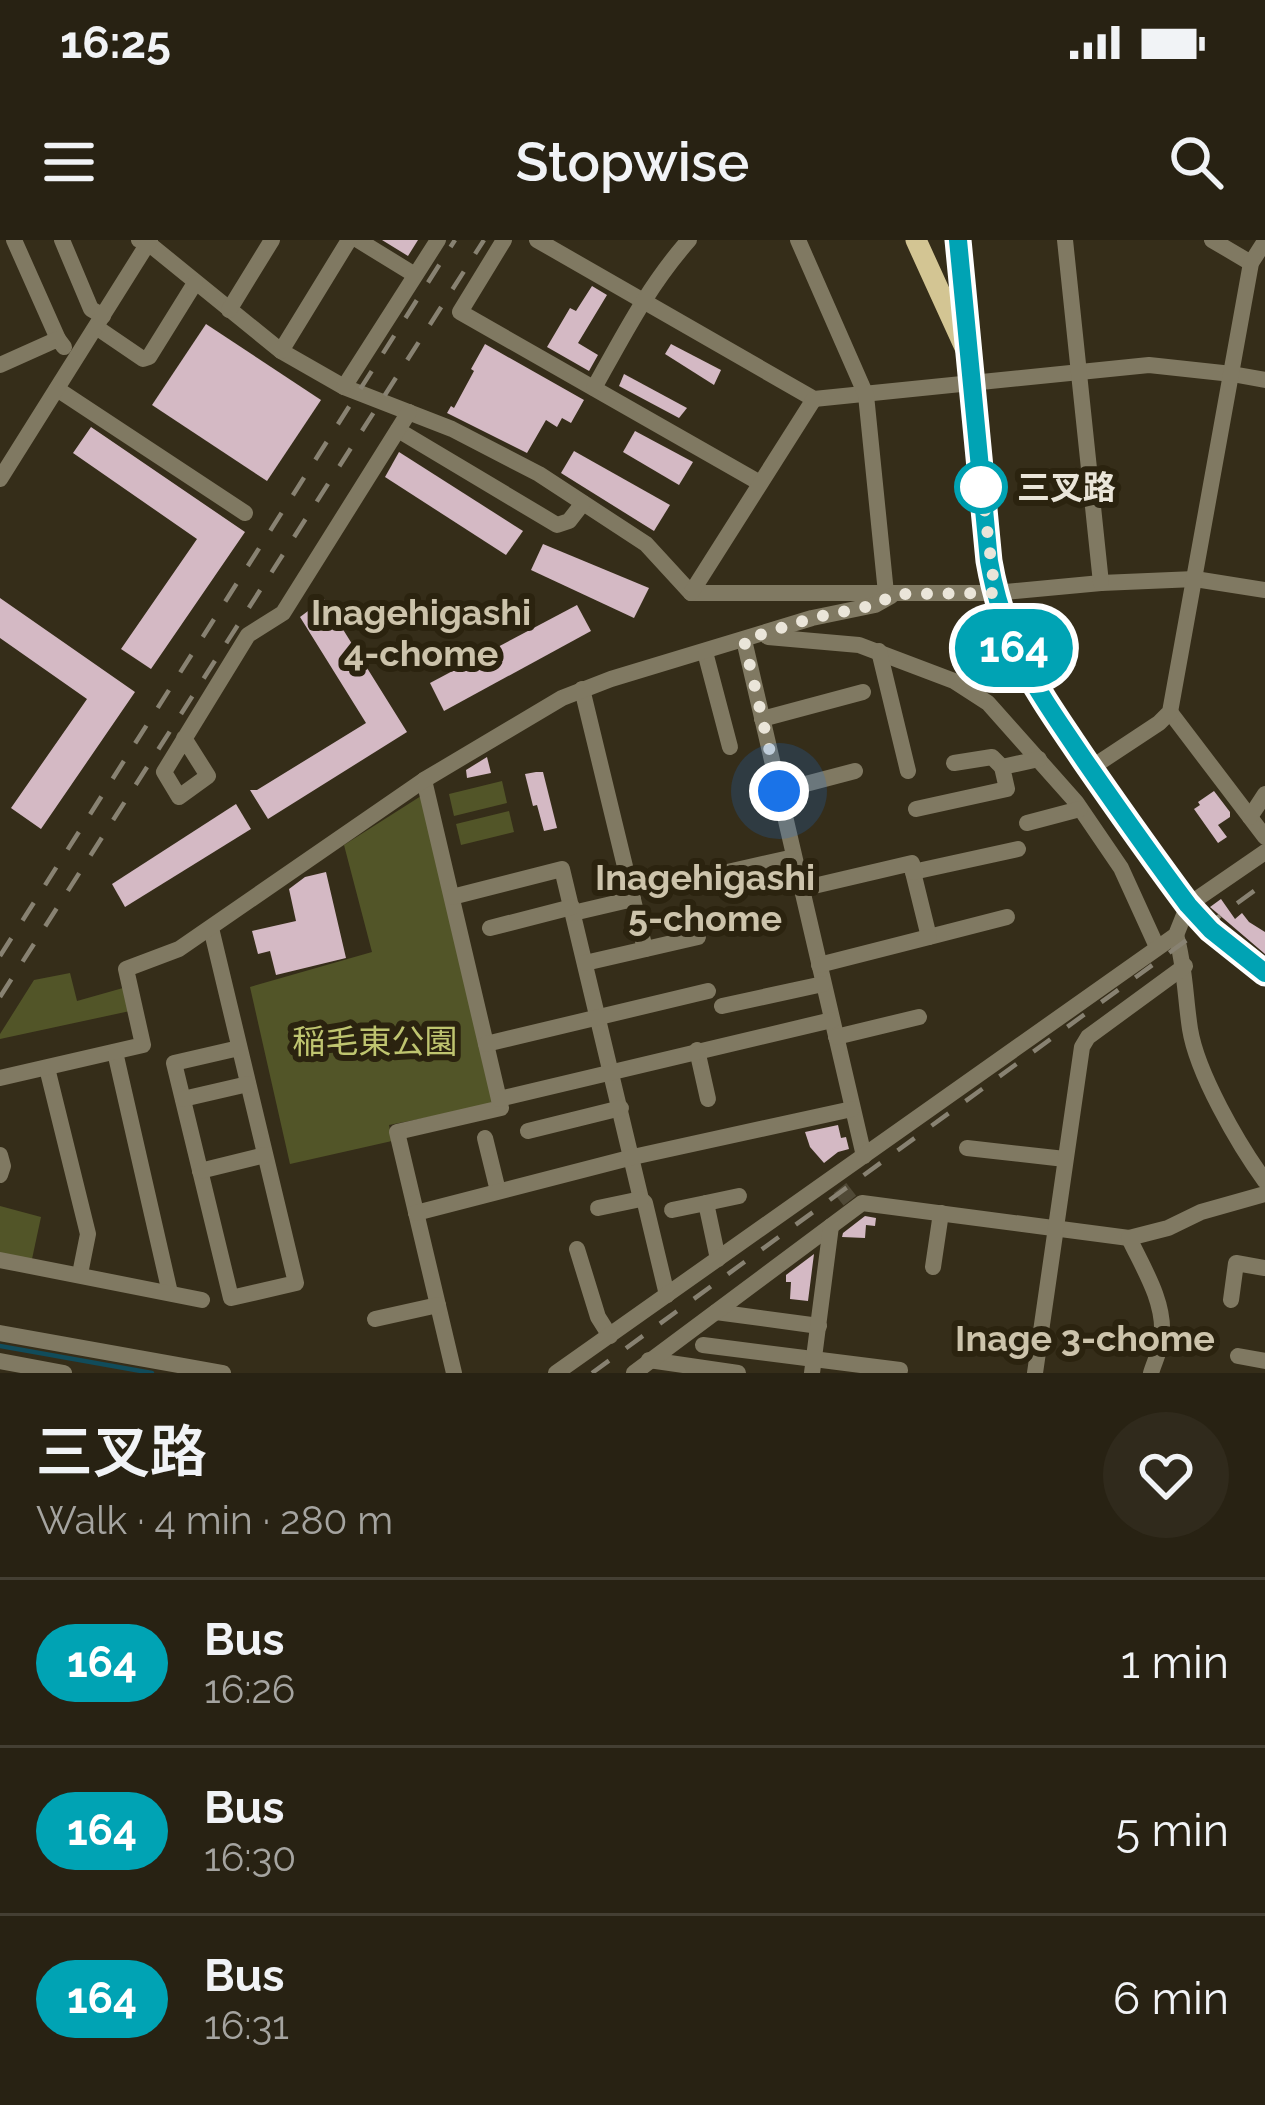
<!DOCTYPE html>
<meta charset="utf-8">
<style>
:root{--surface:#282213;--page:#302a1c;--text:#f1f3f6;--muted:#a5a4a0;--line:#443f33}
body{margin:0;font-family:Raleway,"Noto Sans JP",sans-serif;background:var(--page);color:var(--text);height:100vh;display:flex;flex-direction:column;font-size:45px;white-space:nowrap}
*{box-sizing:border-box;margin:0}
p{font-size:39px;color:var(--muted)}
.icon{flex:none;width:66px;height:66px;fill:none;stroke:currentColor;stroke-width:2;stroke-linecap:round;stroke-linejoin:round}
.map{position:relative;height:1133px;overflow:hidden}
.side{display:flex;flex-direction:column;background:var(--surface);flex:1}
.side>*{flex:none}
.badge{padding:0 24px;border-radius:39px;font-size:42px;line-height:78px}
.you{position:absolute;width:60px;height:60px;margin:-30px;border:9px solid #fff;border-radius:50%;background:#1a73e8;box-shadow:0 0 0 18px #1a73e833}
.map>.badge{position:absolute;translate:-50% -50%;box-shadow:0 0 0 6px #fff}
.round{display:grid;place-items:center;flex:none;width:126px;height:126px;border-radius:63px;background:var(--page)}
.headline{display:flex;align-items:center;justify-content:space-between;height:204px;padding:0 36px}
h1{font-size:57px;font-weight:600;line-height:90px}
ul{padding:0;list-style:none}
li{display:flex;align-items:center;gap:36px;height:168px;padding:0 36px;border-top:3px solid var(--line)}
li div{flex:1}
li b{display:block;font-size:45px}
li em{font-style:normal}
li .badge{min-width:132px;font-weight:700;text-align:center}
.status{display:flex;justify-content:space-between;align-items:center;height:84px;padding:0 60px;background:var(--surface);direction:ltr}
.status svg{height:33px;fill:currentColor}
header{display:flex;justify-content:space-between;align-items:center;height:156px;padding:0 36px;background:var(--surface);font-size:54px;font-weight:600}
.map>svg:first-child{display:block}
</style>
<div class="status"><b>16:25</b><svg viewBox="0 0 49 12"><path d="M0 12V9h3v3zM5 12V6h3v6zM10 12V3h3v9zM15 12V0h3v12zM26 1h20v11H26zM47 4h2v5h-2z"/></svg></div>
<header><svg class="icon" aria-label="menu" viewBox="0 0 24 24"><path d="M4 6h16M4 12h16M4 18h16"/></svg>Stopwise<svg class="icon" aria-label="search" viewBox="0 0 24 24"><circle cx="10" cy="10" r="6"/><path d="M15 15l6 6"/></svg></header>
<div class="map">
<svg width="1265" height="1133" viewBox="0 0 1265 1133">
<rect width="100%" height="100%" fill="#352d19"/>
<g fill="#525528">
<path d="M502,541L507,563L454,576L449,554Z"/>
<path d="M421,556L495,864L389,885L392,901L290,924L250,747L372,712L344,605Z"/>
<path d="M509,571L514,592L461,605L456,584Z"/>
<path d="M70,733L77,761L123,748L130,771L0,799V794L34,740Z"/>
<path d="M0,966L41,977L32,1019L0,1013Z"/>
</g>
<g fill="none" stroke-linecap="round" stroke-linejoin="round">
<path stroke="#114c5b" stroke-width="4.5" d="M0,1106L152,1133"/>
</g>
<g fill="#d4b9c4">
<path d="M382,0H418L408,16Z"/>
<path d="M592,46L607,55L578,103L598,115L589,131L547,107L570,68L576,71Z"/>
<path d="M206,84L321,160L267,241L152,165Z"/>
<path d="M485,104L584,160L571,183L562,178L557,187L546,180L527,213L447,173L451,166L454,168L474,131L471,129Z"/>
<path d="M671,104L721,130L714,145L665,114Z"/>
<path d="M624,134L687,168L679,178L619,146Z"/>
<path d="M91,187L245,292L151,429L121,409L197,299L73,213Z"/>
<path d="M635,191L693,222L679,245L623,212Z"/>
<path d="M574,211L670,265L654,291L561,233Z"/>
<path d="M399,212L523,291L506,315L385,237Z"/>
<path d="M543,304L649,348L634,378L531,330Z"/>
<path d="M0,358L135,452L41,589L11,568L87,459L0,398Z"/>
<path d="M324,359L407,492L268,579L250,550H257L366,483L300,377Z"/>
<path d="M577,365L591,391L444,471L430,443Z"/>
<path d="M487,517L491,533L467,538L466,530Z"/>
<path d="M536,532H543L557,588L544,591L537,565L533,566L525,534Z"/>
<path d="M1214,551L1230,572V577L1218,585L1227,597L1218,603L1194,569L1200,565L1198,562Z"/>
<path d="M236,564L251,589L125,667L112,644Z"/>
<path d="M326,632L346,718L276,735L270,711L258,714L252,691L296,681L289,649L305,637Z"/>
<path d="M1221,659L1235,679L1242,673L1249,682L1265,692V714L1210,667Z"/>
<path d="M838,885L841,898L846,897L849,909L838,912L824,923L810,907L805,892Z"/>
<path d="M865,976L876,978L875,986L866,985L865,998L842,997L843,993Z"/>
<path d="M814,1014L808,1061L790,1059L791,1042H786V1035Z"/>
</g>
<g fill="none" stroke-linecap="round" stroke-linejoin="round">
<path stroke="#504936" stroke-width="16" stroke-dasharray="16 8" stroke-linecap="butt" d="M840,948L851,962"/>
<g stroke="#807962" stroke-width="16">
<path d="M14,0L58,99"/>
<path d="M62,0L91,69L103,76"/>
<path d="M139,0L148,3L281,111L344,147L452,189L539,234L646,304L691,353H995L1101,343L1195,339L1265,350"/>
<path d="M358,0L415,35"/>
<path d="M504,0L460,72L760,243"/>
<path d="M537,0L814,159L1149,125L1232,134L1265,140"/>
<path d="M798,0L866,155L886,353"/>
<path d="M959,0L966,101"/>
<path d="M1065,0L1101,343"/>
<path d="M1212,0L1251,23"/>
<path d="M229,70L272,0"/>
<path d="M96,87L143,119L149,117L195,43"/>
<path d="M281,111L349,0"/>
<path d="M0,125L58,99L64,107"/>
<path d="M344,147L438,0"/>
<path d="M594,148C623,96 649,45 689,0"/>
<path d="M57,149L245,273"/>
<path d="M398,190L557,285L569,281L583,263"/>
<path d="M0,239L150,0"/>
<path d="M691,353L814,159"/>
<path d="M768,397L859,405L954,441L988,463L1076,562L1121,628L1157,707"/>
<path d="M744,400L864,916"/>
<path d="M879,411L908,531"/>
<path d="M705,412L730,507"/>
<path d="M582,449L645,709"/>
<path d="M1170,472L1265,597"/>
<path d="M762,479L863,452"/>
<path d="M184,498L208,536L179,557L164,532L248,395L283,373L409,172"/>
<path d="M954,523L992,517L1002,527"/>
<path d="M1091,528L1159,483L1170,472L1251,23L1265,1"/>
<path d="M424,540L501,868L397,892L454,1133"/>
<path d="M779,551L855,531"/>
<path d="M916,569L1007,549L1002,527L1039,519"/>
<path d="M1250,577L1265,554"/>
<path d="M1027,583L1080,569"/>
<path d="M913,632L929,697L1007,677"/>
<path d="M688,641L794,617"/>
<path d="M801,649L912,623L913,632L1018,609"/>
<path d="M452,657L562,629L641,959L645,963L667,1055"/>
<path d="M573,673L633,659"/>
<path d="M211,688L296,1043L231,1058L174,823L239,808"/>
<path d="M490,688L572,667"/>
<path d="M1176,695C1185,726 1185,756 1190,789C1197,833 1238,904 1265,941"/>
<path d="M585,723L698,697"/>
<path d="M819,725L929,697"/>
<path d="M722,766L823,744"/>
<path d="M836,797L919,777"/>
<path d="M486,804L708,751"/>
<path d="M697,810L708,859"/>
<path d="M115,812L170,1053"/>
<path d="M47,828L88,994L80,1034"/>
<path d="M0,838L143,805L126,729L179,709L424,540L562,458L611,439L812,378L875,365L891,356"/>
<path d="M183,859L248,844"/>
<path d="M499,859L832,780"/>
<path d="M528,891L621,868"/>
<path d="M485,898L498,951"/>
<path d="M967,908L1065,919"/>
<path d="M0,915L3,926L0,935"/>
<path d="M200,931L265,915"/>
<path d="M706,963L739,956"/>
<path d="M598,968L641,959"/>
<path d="M672,970L706,963L718,1019"/>
<path d="M416,973L633,917L852,869"/>
<path d="M577,1009L598,1077L610,1096"/>
<path d="M0,1020L202,1060"/>
<path d="M933,1027L941,973"/>
<path d="M1231,1060L1236,1023L1265,1028"/>
<path d="M716,1072L819,1086"/>
<path d="M375,1079L438,1065"/>
<path d="M0,1093L223,1133"/>
<path d="M703,1105L900,1130L899,1133"/>
<path d="M1238,1116L1265,1121"/>
<path d="M649,1120L738,1133"/>
<path d="M0,1121L64,1133"/>
<path d="M556,1133L1176,695L1188,665L1265,612"/>
<path d="M634,1133L862,963L1129,998"/>
<path d="M812,1133L831,986"/>
<path d="M1035,1133L1082,807L1088,797L1185,726"/>
<path d="M1151,1133C1155,1120 1162,1107 1162,1094C1164,1060 1143,1028 1129,998L1168,988L1201,972L1265,954"/>
</g>
<path stroke="#d3c593" stroke-width="21" d="M916,0L967,112L989,321C1005,412 1045,462 1096,536C1126,580 1157,623 1188,665L1211,690L1265,733"/>
<g stroke="#888272" stroke-width="4.5" stroke-dasharray="21 21" stroke-linecap="butt">
<path d="M0,716L455,0"/>
<path d="M0,757L484,0"/>
<path d="M592,1133L1265,643"/>
</g>
</g>
<g fill="none" stroke-linecap="round" stroke-linejoin="round">
<defs>
<path id="line" d="M958,0L989,321C1004,407 1038,451 1085,521C1119,570 1153,618 1188,665L1211,690L1265,733"/>
</defs>
<use href="#line" stroke="#fff" stroke-width="27"/>
<use href="#line" stroke="#00a3b4" stroke-width="18"/>
<path stroke="#eae5d9" stroke-width="12" stroke-dasharray="0 21.6" d="M779,551L744,400L812,378L875,365L895,354L995,353L980,232L981,247"/>
</g>
<circle fill="#fff" stroke="#00a3b4" stroke-width="6" cx="981" cy="247" r="24"/>
<g text-anchor="middle" dominant-baseline="central" stroke-width="12" stroke-linejoin="round" paint-order="stroke">
<g font-size="33" font-weight="bold" fill="#eae5d9" stroke="#2b230f" text-anchor="start">
<text x="1017" y="247">三叉路</text>
</g>
<g font-size="33" fill="#bfc570" stroke="#2b230f">
<text x="375" y="801">稲毛東公園</text>
</g>
<g font-size="36" font-weight="bold" fill="#ccc3ab" stroke="#2b230f">
<text x="421" y="372">Inagehigashi<tspan x="421" dy="41">4-chome</tspan></text>
<text x="705" y="637">Inagehigashi<tspan x="705" dy="41">5-chome</tspan></text>
<text x="1085" y="1098">Inage 3-chome</text>
</g>
</g>
</svg>
<div class="you" style="left:779px;top:551px"></div>
<b class="badge" style="left:1014px;top:408px;background:#00a3b4;color:#fff">164</b>
</div>
<section class="side">
<div class="headline"><div><h1>三叉路</h1><p>Walk · 4 min · 280 m</p></div><a class="round"><svg class="icon" aria-label="heart" viewBox="0 0 24 24"><path d="M12 20l-8-8c-3-5 5-10 8-4 3-6 11-1 8 4z"/></svg></a></div>
<ul>
<li><span class="badge" style="background:#00a3b4;color:#fff">164</span><div><b>Bus</b><p>16:26</p></div><em>1 min</em></li>
<li><span class="badge" style="background:#00a3b4;color:#fff">164</span><div><b>Bus</b><p>16:30</p></div><em>5 min</em></li>
<li><span class="badge" style="background:#00a3b4;color:#fff">164</span><div><b>Bus</b><p>16:31</p></div><em>6 min</em></li>
</ul>
</section>
